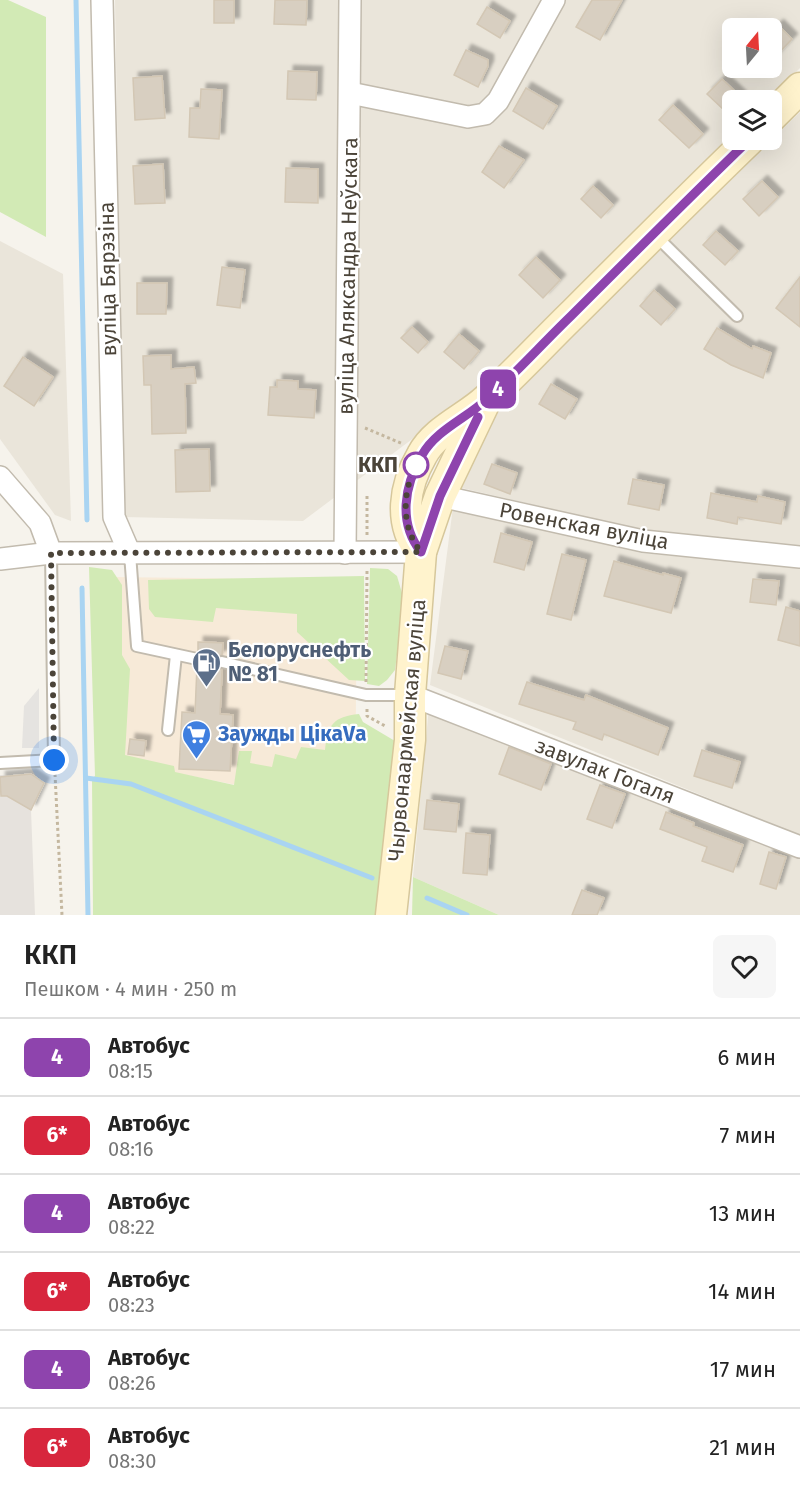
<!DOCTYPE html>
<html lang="ru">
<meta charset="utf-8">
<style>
:root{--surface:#fff;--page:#f6f6f6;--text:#222;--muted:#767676;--line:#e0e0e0}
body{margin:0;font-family:"Fira Sans",sans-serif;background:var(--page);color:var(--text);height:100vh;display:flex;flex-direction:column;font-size:22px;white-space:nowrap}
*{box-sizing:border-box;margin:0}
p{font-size:20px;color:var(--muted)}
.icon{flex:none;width:33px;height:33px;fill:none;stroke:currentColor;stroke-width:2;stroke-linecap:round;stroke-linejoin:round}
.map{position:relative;height:915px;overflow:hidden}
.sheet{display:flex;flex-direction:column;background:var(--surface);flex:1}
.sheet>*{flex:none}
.badge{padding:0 12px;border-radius:9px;font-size:21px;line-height:39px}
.needle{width:39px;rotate:18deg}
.fabs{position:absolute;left:722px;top:18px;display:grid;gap:12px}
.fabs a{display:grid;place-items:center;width:60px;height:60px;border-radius:9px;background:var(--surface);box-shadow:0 6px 24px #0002;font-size:30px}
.you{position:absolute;width:30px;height:30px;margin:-15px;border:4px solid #fff;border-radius:50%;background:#1a73e8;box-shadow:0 0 0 9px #1a73e833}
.map>.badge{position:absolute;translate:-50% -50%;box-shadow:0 0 0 3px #fff}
.round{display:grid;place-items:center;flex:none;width:63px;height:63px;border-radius:9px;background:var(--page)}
.head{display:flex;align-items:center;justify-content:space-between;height:102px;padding:0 24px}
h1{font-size:28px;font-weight:600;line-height:45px}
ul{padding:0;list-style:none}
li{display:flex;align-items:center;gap:18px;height:78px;padding:0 24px;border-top:2px solid var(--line)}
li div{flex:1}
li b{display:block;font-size:22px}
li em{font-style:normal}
li .badge{min-width:66px;font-weight:700;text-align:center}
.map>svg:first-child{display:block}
</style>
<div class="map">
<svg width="800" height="915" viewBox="0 0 800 915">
<defs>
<filter id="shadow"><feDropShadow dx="5.5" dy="-5.5" stdDeviation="1.5" flood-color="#0004"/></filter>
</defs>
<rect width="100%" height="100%" fill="#f6f3ec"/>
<g fill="#eae5da" fill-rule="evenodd">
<path d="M115,0H800V68L768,100H732V137L499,374L303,521L124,517ZM732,28H771V68H732Z"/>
<path d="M800,112V550L644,531L462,488L497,408Z"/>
<path d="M0,241L63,274L71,521L55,515L0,439Z"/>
<path d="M453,507L641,553L800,567V835L430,685Z"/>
<path d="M429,707L800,854V915H499L413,877Z"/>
</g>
<path fill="#f7ead8" d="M111,577L357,580L355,809L112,760Z"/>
<path fill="#e6e2dd" d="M0,775H32L44,783L31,810L35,915H0Z"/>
<g fill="#d2eab5">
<path d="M0,0H8L46,17V237L0,212Z"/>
<path d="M89,567L112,570L122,585V655L130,669L125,755L174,766L175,772L234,785L239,751H252L250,763L272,767L275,754L296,759L301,747L325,750C328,724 333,717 359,714L363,722L395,741L377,915H93L92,779L95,776Z"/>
<path d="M370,568L388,569L397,576L404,600L395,670L387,680L379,686L367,684Z"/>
<path d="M364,576L365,681L349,680L297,632V614L216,608L213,622L155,617L149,609L148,580Z"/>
<path d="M413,877L499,915H412Z"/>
</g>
<path fill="#e5e3e0" d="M39,688V748H22L24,706Z"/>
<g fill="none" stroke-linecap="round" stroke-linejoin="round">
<g stroke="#a9d4f2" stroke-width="5">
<path d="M76,0L87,520"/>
<path d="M82,588L88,915"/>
<path d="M86,778L131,784L372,878"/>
<path d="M427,898L467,915"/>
</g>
</g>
<g fill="#d8cfc1" stroke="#d3c7b4" stroke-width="1.5" filter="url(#shadow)">
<rect x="214" y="0" width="20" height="23"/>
<path d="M275,0H307L306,25L274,24Z"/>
<path d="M592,0H622L600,40L576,27Z"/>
<path d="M487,7L510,21L500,38L477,24Z"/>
<path d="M778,25L792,39L771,61V32Z"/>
<path d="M466,50L488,60V66L478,87L454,75Z"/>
<path d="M288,71L317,72L316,100L287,99Z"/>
<path d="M162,76L165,118L135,120L133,78Z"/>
<path d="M722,79L741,97L737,100H732V105L726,112L707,94Z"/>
<path d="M526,88L557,106L543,129L513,111Z"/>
<path d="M201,89L222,90L219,139L189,137L190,108H200Z"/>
<path d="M673,105L703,134L689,148L659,120Z"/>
<path d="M499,146L524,160L504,188L482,172Z"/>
<path d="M163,164L165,203L135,204L133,166Z"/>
<path d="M286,168L318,169V203L285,202Z"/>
<path d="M762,181L778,197L759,216L743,199Z"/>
<path d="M593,186L613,205L601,218L581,199Z"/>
<path d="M716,231L738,251L725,265L703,245Z"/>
<path d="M536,257L560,280L543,298L519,275Z"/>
<path d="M222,267L245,270L240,308L217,305Z"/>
<path d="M800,277V327L776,308Z"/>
<path d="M137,283H167L166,314H137Z"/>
<path d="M654,290L675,309L661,325L640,306Z"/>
<path d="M412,327L428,342L418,353L401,338Z"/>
<path d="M717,328L752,349L753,346L771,353L763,378L731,365L704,349Z"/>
<path d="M459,334L479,351L464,369L444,352Z"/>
<path d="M171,355V369L194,367L196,383L185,384L186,433L152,434L151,385H144L143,356Z"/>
<path d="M23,357L53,377L34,406L4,386Z"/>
<path d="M277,380L298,381V389L316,390L314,418L268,415L270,387H277Z"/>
<path d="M551,384L577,399L565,419L539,404Z"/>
<path d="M209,449L210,491L176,492L175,450Z"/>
<path d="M492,464L517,473L510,494L484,484Z"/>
<path d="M633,479L664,485L659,510L628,504Z"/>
<path d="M711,493L757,502L758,496L785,502L781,524L738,517L737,524L707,518Z"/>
<path d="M501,533L532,542L524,570L494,562Z"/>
<path d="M562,554L586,560L571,620L547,614Z"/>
<path d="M614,561L663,575V573L681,578L671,613L604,596Z"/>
<path d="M753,579L779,581L776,605L750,602Z"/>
<path d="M786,607L800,611V646L778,640Z"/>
<path d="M198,642L223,643L222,655L216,657L215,664L222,670L220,714L233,715L230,771L179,769L182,712L195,713L197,666L202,664L204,660L202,654L198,651Z"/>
<path d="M445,646L468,651L461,679L438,673Z"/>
<path d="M527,682L584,700L586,695L668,728L658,755L604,734L602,740L573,729L576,722L519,704Z"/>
<path d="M130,739L146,741L144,756L128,754Z"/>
<path d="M509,747L551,764L541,790L499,774Z"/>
<path d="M702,750L740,762L732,788L694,776Z"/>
<path d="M31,774L44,783L31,810L7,796H1L0,777Z"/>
<path d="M600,785L625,794L612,828L587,819Z"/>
<path d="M427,800L459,804L456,832L424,829Z"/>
<path d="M666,812L694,823L693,826L743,845L733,872L702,861L707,847L660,829Z"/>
<path d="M466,833L490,835L487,875L463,873Z"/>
<path d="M769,852L786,857L776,889L760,884Z"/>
<path d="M582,890L604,898L597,915H572Z"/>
</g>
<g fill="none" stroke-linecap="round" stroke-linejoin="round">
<defs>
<g id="service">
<path d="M654,234L737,316"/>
<path d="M130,554L137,646L197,659"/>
<path d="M222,662L366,695H407"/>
<path d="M168,730L176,655"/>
<path d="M0,763L54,760L51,553"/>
</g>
<g id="minor">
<path d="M102,0L114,517L130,554"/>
<path d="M350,93L468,117L485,114L498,101L554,0"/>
<path d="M0,477L40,523L51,553L421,552"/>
<path d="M440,496L643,541L800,557"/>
<path d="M345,553L350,0"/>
<path d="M0,559L51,553"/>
<path d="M410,695L800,847"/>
</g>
<g id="secondary">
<path d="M771,117L800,88"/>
<path d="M421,552C398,523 404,486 422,455C435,430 467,418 487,399C517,372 545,341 574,313C632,255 690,197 749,140"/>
<path d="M391,915L410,740V695L421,552L440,496L484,404"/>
</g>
</defs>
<use href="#service" stroke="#c2bbae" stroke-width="14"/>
<use href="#minor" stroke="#c2bbae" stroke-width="24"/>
<use href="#secondary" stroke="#d6c79b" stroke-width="33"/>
<g stroke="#c4b79f" stroke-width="3" stroke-dasharray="3 3" stroke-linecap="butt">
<path d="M365,428L403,444"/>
<path d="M367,496V535"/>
<path d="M366,682L367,571"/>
<path d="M367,709V716L387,727"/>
<path d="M55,774L62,915"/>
</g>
<use href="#service" stroke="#fff" stroke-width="10"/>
<use href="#minor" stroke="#fff" stroke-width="21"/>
<use href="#secondary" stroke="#fff3cd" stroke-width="30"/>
</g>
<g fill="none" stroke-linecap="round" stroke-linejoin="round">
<defs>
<path id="line" d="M478,417L440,496L421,552C398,523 404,486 422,455C436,430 467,418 487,399C516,373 543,343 571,316C630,257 689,198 749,140"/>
</defs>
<use href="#line" stroke="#fff" stroke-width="14"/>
<use href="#line" stroke="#8e44ad" stroke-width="9"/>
<path stroke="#4b4439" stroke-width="6" stroke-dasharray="0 10.8" d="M54,760L51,553L421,552C404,531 402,503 411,477C412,473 415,467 416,465"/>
</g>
<defs>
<symbol id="fuel-pin" viewBox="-11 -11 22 30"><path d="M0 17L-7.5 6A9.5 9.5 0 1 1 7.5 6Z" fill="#5c6f8a" stroke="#fff"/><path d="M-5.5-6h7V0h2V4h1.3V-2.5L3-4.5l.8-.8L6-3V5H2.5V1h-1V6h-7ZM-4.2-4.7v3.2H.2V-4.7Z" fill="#fff"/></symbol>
<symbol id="supermarket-pin" viewBox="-11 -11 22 30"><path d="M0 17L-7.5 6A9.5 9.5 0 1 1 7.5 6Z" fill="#3f7fe0" stroke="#fff"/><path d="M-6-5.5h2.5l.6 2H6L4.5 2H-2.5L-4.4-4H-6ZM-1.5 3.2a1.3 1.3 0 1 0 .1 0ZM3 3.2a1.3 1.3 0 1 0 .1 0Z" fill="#fff"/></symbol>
</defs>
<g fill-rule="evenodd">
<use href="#fuel-pin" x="190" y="646" width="33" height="45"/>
<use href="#supermarket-pin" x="180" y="718" width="33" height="45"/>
</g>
<circle fill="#fff" stroke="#8e44ad" stroke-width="3" cx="416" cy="465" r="12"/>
<g text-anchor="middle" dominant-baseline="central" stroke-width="4.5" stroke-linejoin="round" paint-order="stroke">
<g font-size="21" fill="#4b4439" stroke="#fff">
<text transform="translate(348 276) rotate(-89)">вуліца Аляксандра Неўскага</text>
<text transform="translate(108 279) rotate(-91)">вуліца Бярэзіна</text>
<text transform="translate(584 526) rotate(11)">Ровенская вуліца</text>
<text transform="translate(407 730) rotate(-85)">Чырвонаармейская вуліца</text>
<text transform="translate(605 771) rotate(21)">завулак Гогаля</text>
</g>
<g font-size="21" font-weight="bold" fill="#4b4439" stroke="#fff" text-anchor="end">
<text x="398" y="465">ККП</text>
</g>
<g font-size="21" font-weight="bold" fill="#4e5e75" stroke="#fff" text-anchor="start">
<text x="228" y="650">Белоруснефть<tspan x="228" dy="24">№ 81</tspan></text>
</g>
<g font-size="21" font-weight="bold" fill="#366cbe" stroke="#fff" text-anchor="start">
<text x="218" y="734">Заужды ЦікаVа</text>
</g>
</g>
</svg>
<div class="fabs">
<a><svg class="needle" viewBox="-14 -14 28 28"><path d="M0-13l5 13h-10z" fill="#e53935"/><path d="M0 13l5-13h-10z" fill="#767676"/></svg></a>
<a><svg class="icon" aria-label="layers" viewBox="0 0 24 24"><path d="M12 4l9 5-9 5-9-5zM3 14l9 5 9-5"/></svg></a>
</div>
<div class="you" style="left:54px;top:760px"></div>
<b class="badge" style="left:498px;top:389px;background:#8e44ad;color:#fff">4</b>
</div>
<section class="sheet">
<div class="head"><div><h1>ККП</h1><p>Пешком · 4 мин · 250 m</p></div><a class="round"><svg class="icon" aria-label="heart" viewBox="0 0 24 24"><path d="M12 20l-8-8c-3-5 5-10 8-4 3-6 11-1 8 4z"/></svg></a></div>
<ul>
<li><span class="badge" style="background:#8e44ad;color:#fff">4</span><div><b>Автобус</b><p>08:15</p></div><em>6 мин</em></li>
<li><span class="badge" style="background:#d7263d;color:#fff">6*</span><div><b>Автобус</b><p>08:16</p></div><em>7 мин</em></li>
<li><span class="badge" style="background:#8e44ad;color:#fff">4</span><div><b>Автобус</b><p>08:22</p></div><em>13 мин</em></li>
<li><span class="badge" style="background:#d7263d;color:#fff">6*</span><div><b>Автобус</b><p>08:23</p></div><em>14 мин</em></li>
<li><span class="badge" style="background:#8e44ad;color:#fff">4</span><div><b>Автобус</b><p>08:26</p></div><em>17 мин</em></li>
<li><span class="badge" style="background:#d7263d;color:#fff">6*</span><div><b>Автобус</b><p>08:30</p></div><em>21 мин</em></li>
</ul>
</section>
